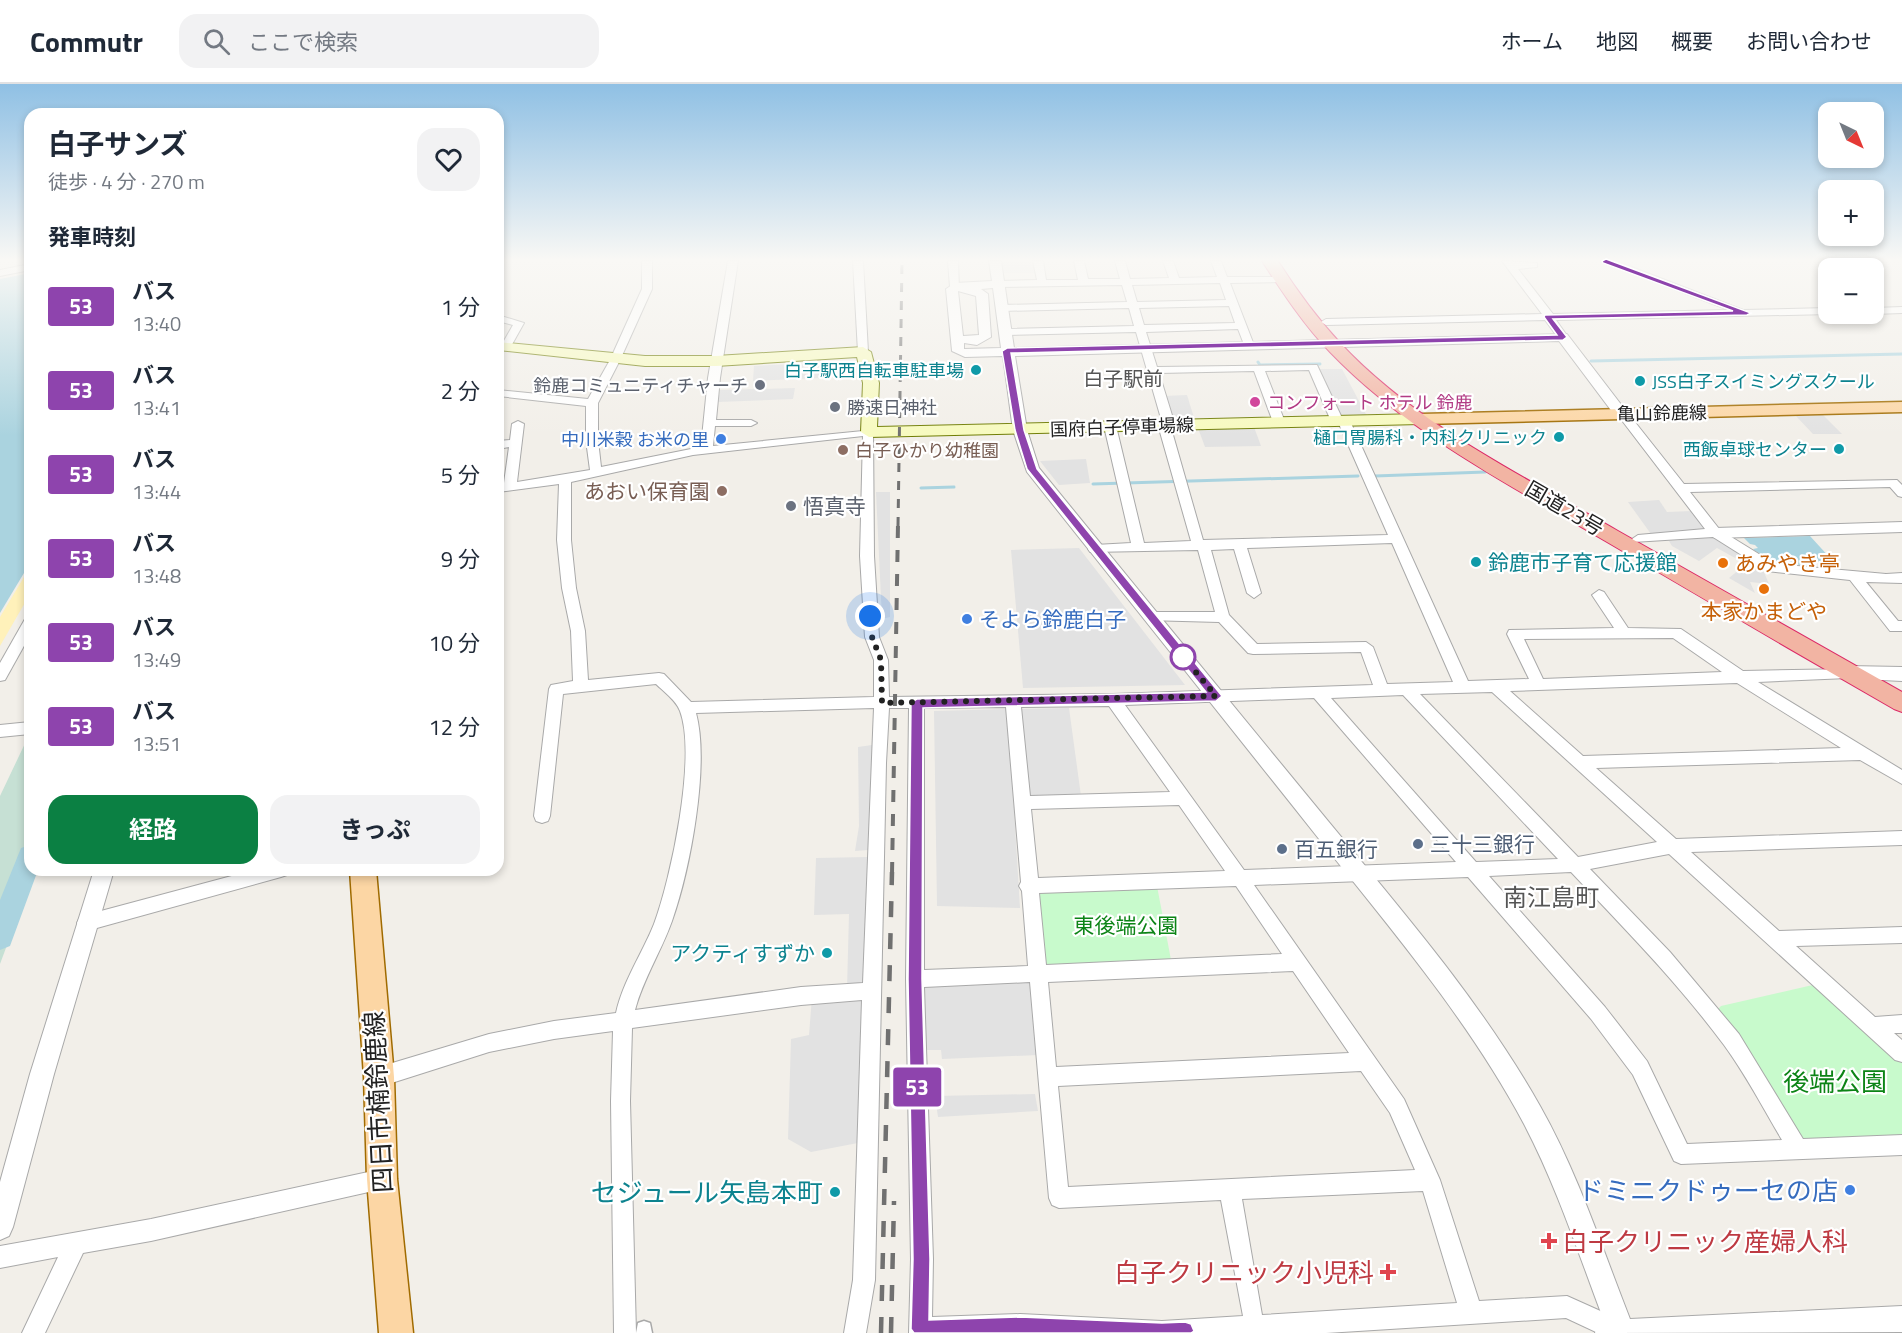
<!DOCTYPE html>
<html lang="ja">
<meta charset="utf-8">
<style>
:root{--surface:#fff;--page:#f2f2f3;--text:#1f2937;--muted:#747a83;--line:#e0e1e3;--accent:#0b8043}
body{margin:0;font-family:"Titillium Web","Noto Sans JP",sans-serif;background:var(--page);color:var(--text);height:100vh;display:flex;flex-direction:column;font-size:22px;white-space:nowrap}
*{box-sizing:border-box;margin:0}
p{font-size:20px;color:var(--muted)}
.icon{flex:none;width:33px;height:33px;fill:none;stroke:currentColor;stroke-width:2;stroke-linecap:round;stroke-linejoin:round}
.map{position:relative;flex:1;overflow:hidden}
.panel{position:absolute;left:24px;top:24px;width:480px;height:768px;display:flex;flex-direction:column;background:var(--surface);border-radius:18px;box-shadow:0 3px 9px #0003}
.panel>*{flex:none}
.badge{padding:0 12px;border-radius:4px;font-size:21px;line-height:39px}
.needle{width:39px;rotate:137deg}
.buttons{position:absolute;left:1818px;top:18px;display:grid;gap:12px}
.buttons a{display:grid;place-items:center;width:66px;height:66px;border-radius:12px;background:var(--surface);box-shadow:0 3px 9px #0003;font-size:30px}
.you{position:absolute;width:30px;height:30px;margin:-15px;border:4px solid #fff;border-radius:50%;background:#1a73e8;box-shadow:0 0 0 9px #1a73e833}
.map>.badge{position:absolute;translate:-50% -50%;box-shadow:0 0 0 3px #fff}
h2{padding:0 24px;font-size:22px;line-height:54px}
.round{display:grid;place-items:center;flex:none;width:63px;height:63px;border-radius:18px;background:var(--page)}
.headline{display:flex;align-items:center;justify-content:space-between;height:102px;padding:0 24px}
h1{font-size:28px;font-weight:700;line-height:45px}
.primary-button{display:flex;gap:12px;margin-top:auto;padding:12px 24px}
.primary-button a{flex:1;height:69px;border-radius:18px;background:var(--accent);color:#fff;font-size:24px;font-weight:700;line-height:69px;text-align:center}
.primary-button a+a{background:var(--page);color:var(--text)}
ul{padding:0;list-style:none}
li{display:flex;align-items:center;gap:18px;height:84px;padding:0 24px}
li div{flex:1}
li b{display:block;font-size:22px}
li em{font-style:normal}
li .badge{min-width:66px;font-weight:700;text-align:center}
header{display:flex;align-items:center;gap:36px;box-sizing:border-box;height:84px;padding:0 30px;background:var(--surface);border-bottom:2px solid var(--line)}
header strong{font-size:28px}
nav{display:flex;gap:33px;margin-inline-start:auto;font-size:21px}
.search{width:420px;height:54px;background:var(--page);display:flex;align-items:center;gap:15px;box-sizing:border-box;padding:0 21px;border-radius:18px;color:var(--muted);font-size:22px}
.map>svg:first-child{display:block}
</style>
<header>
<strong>Commutr</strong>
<div class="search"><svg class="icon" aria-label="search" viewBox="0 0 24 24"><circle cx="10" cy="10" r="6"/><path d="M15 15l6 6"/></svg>ここで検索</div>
<nav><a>ホーム</a><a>地図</a><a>概要</a><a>お問い合わせ</a></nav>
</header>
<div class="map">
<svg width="1902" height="1249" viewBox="0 0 1902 1249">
<rect width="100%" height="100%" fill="#f2efe9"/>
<path fill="#c6e0d4" d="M29,651L30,786H35L0,880V712Z"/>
<path fill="#fff1ba" d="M30,483V510L0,562V533Z"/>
<g fill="#c8facc">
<path d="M1157,802L1171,876L1048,882L1042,874L1035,810L1041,806Z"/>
<path d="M1817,900L1902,977V1054L1809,1058L1795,1050L1717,926L1721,922Z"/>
</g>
<g fill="#e2e2e2">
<path d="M1002,177H1036L1038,189H1003Z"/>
<path d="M855,277L857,286L822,288L821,294L753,297L754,282Z"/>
<path d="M1319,285H1342L1368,334H1339Z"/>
<path d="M795,304L793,315L718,318L720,306Z"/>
<path d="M1187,311L1195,337H1171L1164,312Z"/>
<path d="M1823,331L1842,350H1813L1796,332Z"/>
<path d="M1254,343L1261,362L1205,363L1198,344Z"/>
<path d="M1086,375L1090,399L1059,401L1040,377Z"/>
<path d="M876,408H890V533L882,535Z"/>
<path d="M1659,416L1667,428L1692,427L1704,443L1703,445L1651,450L1628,418Z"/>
<path d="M1712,453L1764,482L1760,486H1763L1769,500L1750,498L1755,509L1729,494L1746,480L1717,464L1699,477L1672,462L1669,457Z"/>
<path d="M1079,464L1185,601L1023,604L1011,466Z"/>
<path d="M1069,624L1081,712L1026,713L1018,625Z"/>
<path d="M1008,625L1020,824L937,822L934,627Z"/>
<path d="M872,661L868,766L855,767L859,742L858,663Z"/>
<path d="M868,773L864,904L847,905L849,830L814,831L816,774Z"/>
<path d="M1025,896L1031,900L1038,971L942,975L941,966H923V903L927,900Z"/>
<path d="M865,912L863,1058L811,1068L788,1055L791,955L809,951L812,913Z"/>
<path d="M1035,1010L1038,1027L938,1033L935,1012Z"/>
</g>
<g fill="#aad3df">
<path d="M30,189V479L0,529V195Z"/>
<path d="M1810,452L1831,475L1829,477L1813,478L1814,482L1778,479L1755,467L1753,465L1758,464L1755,461L1750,460L1744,454Z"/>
</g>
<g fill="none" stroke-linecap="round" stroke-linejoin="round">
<g stroke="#aad3df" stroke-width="3">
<path d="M1591,277L1902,270"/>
<path d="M1258,278L1260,281L1320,280"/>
<path d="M1375,392L1485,388"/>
<path d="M1093,400L1358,392"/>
<path d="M921,404L954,403"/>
</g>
<path fill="#aad3df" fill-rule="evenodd" d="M30,761V786H38L10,862L0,866V816L21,764Z"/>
<defs>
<path id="pedestrian" d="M644,1237L650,1239L652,1249H636L638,1239Z"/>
<g id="minor">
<path d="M642,177H652V205L620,276L598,319V356L601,383L701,363L708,294L728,177H738L720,294L716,336H751L757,339L751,342H715L713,362L873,346L874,472L879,553L888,576L889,613L1113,610L1373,601L1361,568L1253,570L1248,569L1219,538L1146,536L1144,533L1151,528H1215L1198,466L1090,468L1088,465L1095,461L1131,459L1104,342L1110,339L1116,342L1144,459L1191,457L1158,341L1162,338L1136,248L1004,251L999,248L1004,245L1134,242L1129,224L1002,227L997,224L1002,221L1127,218L1122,201L998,203L993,200L998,197L1037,196L1033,177H1043L1046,196H1078L1074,177H1084L1088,195H1120L1115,177H1125L1130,195L1169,194L1163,177H1173L1179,194L1217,193L1211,177H1221L1227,193H1284L1285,195L1280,198L1230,199L1254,261L1253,263H1245L1238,245L1146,248L1157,283L1317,281L1342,334L1350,337L1468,597L1529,595L1507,550L1509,546L1614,544L1592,511L1599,506L1604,508L1628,544L1681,545L1743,587L1853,585L1855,589L1853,593L1848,594L1758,598L1902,686V700L1860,676L1596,684L1676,755L1902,747V761L1691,768L1779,847L1902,843V859L1796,862L1875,933L1902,931V949H1894L1902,956V978L1895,976L1669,770L1590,785L1670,868L1739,950L1803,1055L1902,1051V1071L1681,1080L1674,1077L1633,991L1591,935L1468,793L1254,801L1404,1015L1440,1096L1479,1217L1567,1212L1625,1238L1627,1249H1598L1566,1234L1326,1249H909L911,1175L906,895L909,624H889L886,679L875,1196L866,1249H844L853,1196L862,916L801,921L632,944L630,1017L636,1249H614L611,1017L613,947L554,955L489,968L379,1003L372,1000L369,993L372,986L379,983L489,950L554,937L616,929C623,897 642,870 654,840C671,795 697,672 680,627C676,616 664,608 656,600L563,610L550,732L548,737L542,739L536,737L534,732L549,605L551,601L573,597L571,547L562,504L557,456L559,400L498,408V400L504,399L509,363L498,365V357L510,356L512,340L518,337L524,340L517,398L590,386L586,356V322L498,312V306L588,315L610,276L642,205ZM1220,199L1226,216L1137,218L1132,201ZM1229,222L1235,239L1144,241L1139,224ZM1309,286L1331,337L1339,340L1388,451L1203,456L1171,344L1175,341L1159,289L1254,287L1273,338L1279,341L1285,338L1265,287ZM863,352L860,472L865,553L874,576V613L691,618L664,590L659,589L588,596L585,547L576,504L571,456V398L693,371ZM1392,459L1453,598L1387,600L1373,563L1366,558L1257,560L1229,531L1211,466L1234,465L1247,509L1254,514L1261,509L1247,464ZM1673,554L1722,588L1543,595L1524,555ZM1737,599L1841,664L1583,672L1510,607ZM1492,608L1657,758L1578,773L1420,610ZM1403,611L1558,775L1476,778L1331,614ZM1314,614L1456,778L1244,786L1125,621ZM1109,622L1170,708L1030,712L1021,623ZM1006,623L1021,798L1019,802L1022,807L1028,882L924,886V624ZM874,624L863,899L801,903L635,926C643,895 661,868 672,837C690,786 710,681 696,629ZM1179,721L1225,787L1038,794L1031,725ZM1571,788C1624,844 1678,899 1724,961C1746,991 1763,1024 1782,1056L1687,1060L1647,977L1605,923L1489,792ZM1236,802L1282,870L1046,881L1039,809ZM1293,887L1349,969L1056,983L1048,898ZM1030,898L1049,1114L1052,1121L1059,1124L1221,1116L1243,1232L1162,1237L1020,1230L932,1233L933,1175L924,903ZM1361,987L1390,1029L1415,1086L1068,1103L1058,1002ZM1423,1107L1457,1219L1262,1231L1242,1115Z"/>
<path d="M853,177H863L868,268L863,271L858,268Z"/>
<path d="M948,177H958L959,205L950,203Z"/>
<path d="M1502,177L1537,179V183L1518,185L1553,230L1729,226L1601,177H1616L1743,226L1828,224L1830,230L1556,236L1568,253L1563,256L1559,255L1545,236L1326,241L1321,238L1326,235L1542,230Z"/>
<path d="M30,180V186L0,192V186Z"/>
<path d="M1902,223V229L1874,230H1872L1874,224Z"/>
<path d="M498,231L524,239L510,264H502L501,262L513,241L498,237Z"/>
<path d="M1623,327L1627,328L1684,400L1897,396L1902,401V413L1898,412L1890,403L1690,408L1720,446L1775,480L1886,490L1902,489V499L1866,498L1898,537H1902V547H1890L1850,496L1767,487L1713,453L1633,458L1632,455L1638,451L1705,445L1617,330Z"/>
<path d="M30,534V551L5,596L0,597V579L25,535Z"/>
<path d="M30,638V650L0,653V641Z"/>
<path d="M254,786H289L287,791L281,793L86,847L80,845L77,839L80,833L86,831Z"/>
<path d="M382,1085L389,1088L392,1095L389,1102L382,1105L151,1157L83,1169L45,1249H22L58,1173L0,1184V1162L151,1135Z"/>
</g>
<g id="tertiary">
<path d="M989,177H1001L1014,264L1567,250L1626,327L1628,330L1626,333H1616L1559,257L1015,272L1027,346L1039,384C1135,502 1231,619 1328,737C1403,828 1482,919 1540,1022C1578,1089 1602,1164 1630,1235L1902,1222V1248L1595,1249L1598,1239L1604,1237C1579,1171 1557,1103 1524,1040C1468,935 1389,843 1315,750C1219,629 1123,509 1027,388L1013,346L1003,272L965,273L952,267L946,205L955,199L992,197ZM993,204L1001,264L964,265V259L977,261L991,253L988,210L981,205ZM958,207L976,212L979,251L963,252Z"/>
<path d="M1902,438V448L1715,454L1707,449L1715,444Z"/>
<path d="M1848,582L1902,583V597L1842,594L1839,589L1842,584Z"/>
<path d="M94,786H114L54,990L13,1143L9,1152L0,1156V1098L30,990Z"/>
</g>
<path id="secondary" d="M498,258L645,272H716L863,263L871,268L879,299L877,343L1421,330L1429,335L1421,340L869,353L861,348L863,299L857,273L716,282H645L498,266Z"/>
<g id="primary">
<path d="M1902,318V328L1421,340L1415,339L1412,335L1415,331L1421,330Z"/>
<path d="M350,786H376L394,993L397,1095L413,1249H379L367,1095L364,993Z"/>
</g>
<path id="trunk" d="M1262,177H1278C1297,207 1317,234 1341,260C1417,341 1523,392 1618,447C1713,501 1807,554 1902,608V628L1894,625C1798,570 1702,514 1607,458C1511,402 1408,349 1330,268C1304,241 1283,209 1262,177Z"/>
</defs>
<use href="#pedestrian" stroke="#a9a9a9" stroke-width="3"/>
<use href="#minor" stroke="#a9a9a9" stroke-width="2"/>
<use href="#tertiary" stroke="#a9a9a9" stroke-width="2"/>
<use href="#secondary" stroke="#707d05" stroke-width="2"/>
<use href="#primary" stroke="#a06b00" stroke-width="3"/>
<use href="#trunk" stroke="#dc2a67" stroke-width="2"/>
<use href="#pedestrian" fill="#fff" fill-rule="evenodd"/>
<use href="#minor" fill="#fff" fill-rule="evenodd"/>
<use href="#tertiary" fill="#fff" fill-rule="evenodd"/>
<use href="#secondary" fill="#f7fabf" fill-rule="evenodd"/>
<use href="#primary" fill="#fcd6a4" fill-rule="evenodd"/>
<use href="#trunk" fill="#f2b4a3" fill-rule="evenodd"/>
<path stroke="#707070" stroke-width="3" stroke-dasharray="9 9" stroke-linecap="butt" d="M898,442L902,177"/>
<path stroke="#707070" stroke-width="4" stroke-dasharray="12 12" stroke-linecap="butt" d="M892,790L898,440"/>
<g stroke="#707070" stroke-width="4.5" stroke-dasharray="16 16" stroke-linecap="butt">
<path d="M881,1249L892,788"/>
<path d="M891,1249L894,1117"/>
</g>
</g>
<linearGradient id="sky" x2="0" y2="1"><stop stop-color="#8fc0e4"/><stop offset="0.5" stop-color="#f9f8f5"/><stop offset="1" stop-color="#f9f8f5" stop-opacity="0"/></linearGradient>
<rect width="1902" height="352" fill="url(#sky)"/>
<path fill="#8e44ad" stroke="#fff" stroke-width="1.5" d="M1606,175L1751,229L1747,231L1553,235L1567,253L1563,256L1011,269L1024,346L1037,385L1222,612L1216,617L923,624L922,895L930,1175L929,1236L1020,1233L1162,1239L1185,1238L1191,1240L1194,1247L1191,1249H914L911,1245L913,1175L908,895L911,619L917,615L1206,608L1027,385L1015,346L1002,267L1007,264L1557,251L1544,233L1545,231L1733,227L1603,179L1602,177Z"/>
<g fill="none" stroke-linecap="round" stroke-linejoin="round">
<path stroke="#222" stroke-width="6" stroke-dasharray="0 10.8" d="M870,532L872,553L881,576L882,619L1216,612L1183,573"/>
</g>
<g fill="#0f9aa8" stroke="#fff" stroke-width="2">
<circle cx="976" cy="286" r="6"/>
<circle cx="1640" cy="297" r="6"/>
<circle cx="1559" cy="353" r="6"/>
<circle cx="1839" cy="365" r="6"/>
<circle cx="1476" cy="478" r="6"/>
<circle cx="827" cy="869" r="6"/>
<circle cx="835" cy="1108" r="6"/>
</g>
<g fill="#6b7280" stroke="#fff" stroke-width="2">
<circle cx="760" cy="301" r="6"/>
<circle cx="835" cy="323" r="6"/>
<circle cx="791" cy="422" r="6"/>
</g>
<circle fill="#d1479c" stroke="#fff" stroke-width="2" cx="1255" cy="318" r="6"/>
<g fill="#3f7fe0" stroke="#fff" stroke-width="2">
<circle cx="721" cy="355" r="6"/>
<circle cx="967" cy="535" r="6"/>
<circle cx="1850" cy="1106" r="6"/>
</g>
<g fill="#8d6e63" stroke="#fff" stroke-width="2">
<circle cx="843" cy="366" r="6"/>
<circle cx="722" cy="407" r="6"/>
</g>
<g fill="#e8710a" stroke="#fff" stroke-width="2">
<circle cx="1723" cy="479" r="6"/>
<circle cx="1764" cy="505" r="6"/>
</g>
<circle fill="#fff" stroke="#8e44ad" stroke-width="3" cx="1183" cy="573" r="12"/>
<g fill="#5c6f8a" stroke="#fff" stroke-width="2">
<circle cx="1418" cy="760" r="6"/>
<circle cx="1282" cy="765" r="6"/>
</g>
<g fill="#e0444e" stroke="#fff" stroke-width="2">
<path d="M1546 1148h6v6h6v6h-6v6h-6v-6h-6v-6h6z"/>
<path d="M1385 1179h6v6h6v6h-6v6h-6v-6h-6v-6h6z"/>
</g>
<g text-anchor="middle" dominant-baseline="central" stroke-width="4.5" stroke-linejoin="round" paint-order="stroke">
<g font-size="18" fill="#0d838f" stroke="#fff" text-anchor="end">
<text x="964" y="286">白子駅西自転車駐車場</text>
<text x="1652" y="297" text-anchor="start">JSS白子スイミングスクール</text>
<text x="1547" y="353">樋口胃腸科・内科クリニック</text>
<text x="1827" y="365">西飯卓球センター</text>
</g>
<g font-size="18" fill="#5b616d" stroke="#fff" text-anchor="end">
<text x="748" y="301">鈴鹿コミュニティチャーチ</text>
<text x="847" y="323" text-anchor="start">勝速日神社</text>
</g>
<g font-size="18" fill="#b23c85" stroke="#fff" text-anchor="start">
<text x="1267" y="318">コンフォート ホテル 鈴鹿</text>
</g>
<g font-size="18" fill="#222" stroke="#fff">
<text transform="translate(1662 329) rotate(-1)">亀山鈴鹿線</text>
<text transform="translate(1122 343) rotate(-2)">国府白子停車場線</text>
</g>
<g font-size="18" fill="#366cbe" stroke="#fff" text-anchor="end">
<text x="709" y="355">中川米穀 お米の里</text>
</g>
<g font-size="18" fill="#785e54" stroke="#fff" text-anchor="start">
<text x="855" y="366">白子ひかり幼稚園</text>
</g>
<g font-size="20" fill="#555" stroke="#fff">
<text x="1123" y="294">白子駅前</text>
</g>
<g font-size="21" fill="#785e54" stroke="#fff" text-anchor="end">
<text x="710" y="407">あおい保育園</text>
</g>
<g font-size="21" fill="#5b616d" stroke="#fff" text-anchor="start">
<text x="803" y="422">悟真寺</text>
</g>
<g font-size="21" fill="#222" stroke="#fff">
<text transform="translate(1565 424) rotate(30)">国道23号</text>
</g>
<g font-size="21" fill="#0d838f" stroke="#fff" text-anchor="start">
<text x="1488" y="478">鈴鹿市子育て応援館</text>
<text x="815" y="869" text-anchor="end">アクティすずか</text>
</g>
<g font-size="21" fill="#c56008" stroke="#fff" text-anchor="start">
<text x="1735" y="479">あみやき亭</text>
<text x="1764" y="527" text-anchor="middle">本家かまどや</text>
</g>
<g font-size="21" fill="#366cbe" stroke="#fff" text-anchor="start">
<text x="979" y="535">そよら鈴鹿白子</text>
</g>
<g font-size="21" fill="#4e5e75" stroke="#fff" text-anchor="start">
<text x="1430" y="760">三十三銀行</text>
<text x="1294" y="765">百五銀行</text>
</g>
<g font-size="21" fill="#0c8416" stroke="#fff">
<text x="1126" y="841">東後端公園</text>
</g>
<g font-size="24" fill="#555" stroke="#fff">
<text x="1551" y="813">南江島町</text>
</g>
<g font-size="26" fill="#0c8416" stroke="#fff">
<text x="1835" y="997">後端公園</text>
</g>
<g font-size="26" fill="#222" stroke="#fff">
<text transform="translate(378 1018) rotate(-93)">四日市楠鈴鹿線</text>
</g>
<g font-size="26" fill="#366cbe" stroke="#fff" text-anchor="end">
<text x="1838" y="1106">ドミニクドゥーセの店</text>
</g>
<g font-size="26" fill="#0d838f" stroke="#fff" text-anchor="end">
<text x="823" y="1108">セジュール矢島本町</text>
</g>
<g font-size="26" fill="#be3a42" stroke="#fff" text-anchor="start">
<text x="1562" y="1157">白子クリニック産婦人科</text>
<text x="1374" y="1188" text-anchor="end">白子クリニック小児科</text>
</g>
</g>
</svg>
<div class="buttons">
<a><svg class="needle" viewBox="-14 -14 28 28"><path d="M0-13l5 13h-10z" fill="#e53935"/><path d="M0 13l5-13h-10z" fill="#747a83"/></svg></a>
<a>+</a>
<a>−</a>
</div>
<div class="you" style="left:870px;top:532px"></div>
<b class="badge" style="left:917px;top:1003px;background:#8e44ad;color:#fff">53</b>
<section class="panel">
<div class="headline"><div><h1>白子サンズ</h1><p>徒歩 · 4 分 · 270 m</p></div><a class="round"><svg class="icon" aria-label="heart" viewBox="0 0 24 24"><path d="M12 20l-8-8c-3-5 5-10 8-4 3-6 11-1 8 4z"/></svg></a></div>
<h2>発車時刻</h2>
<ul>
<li><span class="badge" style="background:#8e44ad;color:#fff">53</span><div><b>バス</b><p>13:40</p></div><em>1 分</em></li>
<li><span class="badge" style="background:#8e44ad;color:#fff">53</span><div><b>バス</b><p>13:41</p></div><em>2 分</em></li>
<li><span class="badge" style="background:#8e44ad;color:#fff">53</span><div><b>バス</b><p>13:44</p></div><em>5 分</em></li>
<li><span class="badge" style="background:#8e44ad;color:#fff">53</span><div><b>バス</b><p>13:48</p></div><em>9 分</em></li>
<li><span class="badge" style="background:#8e44ad;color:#fff">53</span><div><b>バス</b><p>13:49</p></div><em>10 分</em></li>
<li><span class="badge" style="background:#8e44ad;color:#fff">53</span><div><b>バス</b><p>13:51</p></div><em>12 分</em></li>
</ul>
<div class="primary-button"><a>経路</a><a>きっぷ</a></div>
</section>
</div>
